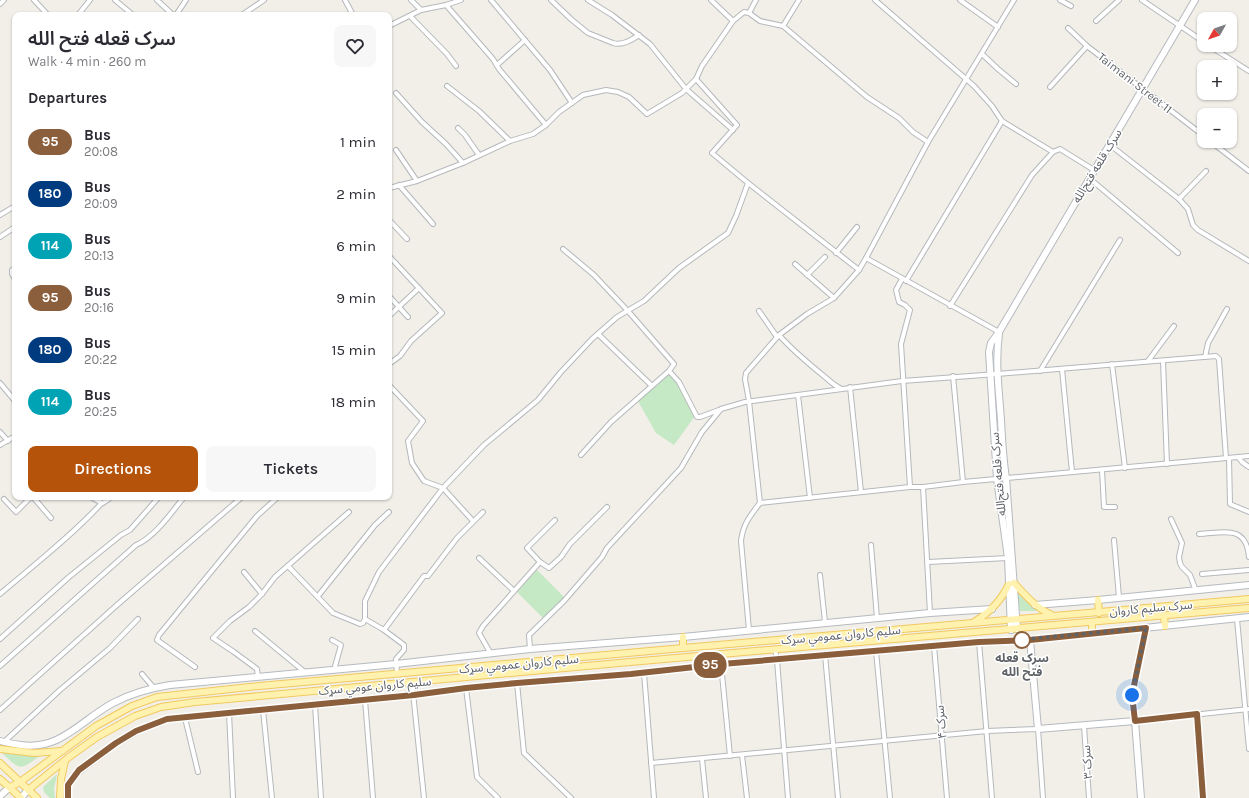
<!DOCTYPE html>
<meta charset="utf-8">
<style>
:root{--surface:#fff;--page:#f7f7f7;--text:#2b2b33;--muted:#7c7c81;--accent:#b45309}
body{margin:0;font-family:Karla,"Noto Sans Arabic",sans-serif;background:var(--page);color:var(--text);height:100vh;display:flex;flex-direction:column;font-size:15px;white-space:nowrap}
*{box-sizing:border-box;margin:0}
p{font-size:13px;color:var(--muted)}
.icon{flex:none;width:22px;height:22px;fill:none;stroke:currentColor;stroke-width:2;stroke-linecap:round;stroke-linejoin:round}
.map{position:relative;flex:1;overflow:hidden}
.panel{position:absolute;left:12px;top:12px;width:380px;height:488px;display:flex;flex-direction:column;background:var(--surface);border-radius:8px;box-shadow:0 1px 3px #0004}
.panel>*{flex:none}
.badge{padding:0 8px;border-radius:13px;font-size:14px;line-height:26px}
.needle{width:26px;rotate:230deg}
.buttons{position:absolute;left:1197px;top:12px;display:grid;gap:8px}
.buttons a{display:grid;place-items:center;width:40px;height:40px;border-radius:8px;background:var(--surface);box-shadow:0 1px 3px #0004;font-size:20px}
.you{position:absolute;width:20px;height:20px;margin:-10px;border:3px solid #fff;border-radius:50%;background:#1a73e8;box-shadow:0 0 0 6px #1a73e833}
.map>.badge{position:absolute;translate:-50% -50%;box-shadow:0 0 0 2px #fff}
h2{padding:0 16px;font-size:15px;line-height:36px}
.round{display:grid;place-items:center;flex:none;width:42px;height:42px;border-radius:8px;background:var(--page)}
.summary{display:flex;align-items:center;justify-content:space-between;height:68px;padding:0 16px}
h1{font-size:19px;font-weight:600;line-height:30px}
.button{display:flex;gap:8px;margin-top:auto;padding:8px 16px}
.button a{flex:1;height:46px;border-radius:8px;background:var(--accent);color:#fff;font-size:16px;font-weight:600;line-height:46px;text-align:center}
.button a+a{background:var(--page);color:var(--text)}
ul{padding:0;list-style:none}
li{display:flex;align-items:center;gap:12px;height:52px;padding:0 16px}
li div{flex:1}
li b{display:block;font-size:15px}
li em{font-style:normal}
li .badge{min-width:44px;font-weight:700;text-align:center}
.map>svg:first-child{display:block}
</style>
<div class="map">
<svg width="1249" height="798" viewBox="0 0 1249 798">
<rect width="100%" height="100%" fill="#f1efe8"/>
<g fill="#c5e8c5">
<path d="M668,373L677,384L695,416L674,445L656,433L638,401Z"/>
<path d="M537,570L565,598L544,619L516,591Z"/>
<path d="M1017,592L1028,603L1038,611H1020Z"/>
<path d="M1,752L22,755H41C19,771 21,771 1,752Z"/>
<path d="M57,774L54,789L55,798H50L44,792L43,787Z"/>
</g>
<g fill="none" stroke-linecap="round" stroke-linejoin="round">
<defs>
<g id="street">
<path d="M34,0L48,15"/>
<path d="M115,0L133,15"/>
<path d="M157,0L173,15"/>
<path d="M345,0L353,15"/>
<path d="M411,0L421,10"/>
<path d="M491,0L550,70L572,103"/>
<path d="M551,0L572,20L588,33L613,43C622,46 632,40 639,35"/>
<path d="M588,0L612,15L650,44L686,89L733,130"/>
<path d="M711,0L733,21"/>
<path d="M875,0L974,86L992,106L1002,121L1053,152"/>
<path d="M960,0L998,27"/>
<path d="M1060,0L1071,6"/>
<path d="M1142,0L1204,42"/>
<path d="M0,4L4,0"/>
<path d="M446,5L493,59L499,69L546,125"/>
<path d="M749,13L760,21L783,26L799,0"/>
<path d="M78,15L90,0"/>
<path d="M176,15L186,0"/>
<path d="M242,15L264,0"/>
<path d="M410,16L447,54L456,66"/>
<path d="M1096,21L1119,0"/>
<path d="M389,26L421,10L446,5L461,0"/>
<path d="M783,26L867,97L899,118L913,132L928,142"/>
<path d="M1068,28L1087,46L1204,136"/>
<path d="M1208,45L1249,71"/>
<path d="M982,54L998,69L1016,84"/>
<path d="M497,65L525,40"/>
<path d="M447,86L479,111L510,141"/>
<path d="M1050,87L1087,46"/>
<path d="M396,93L422,122L446,144L463,163"/>
<path d="M458,128L465,135L479,155"/>
<path d="M1210,141L1249,171"/>
<path d="M1110,145L1179,199L1188,209L1193,225L1198,230L1249,261"/>
<path d="M396,150L417,181"/>
<path d="M1089,178L1178,253"/>
<path d="M748,183L859,270L866,258"/>
<path d="M399,185L433,224"/>
<path d="M389,188L417,181L463,163L510,141L533,134L546,125L559,112L583,95L606,90L618,92L629,97L647,114L682,93L696,79L702,66L733,21L744,12L749,13L756,0"/>
<path d="M1179,199L1206,171"/>
<path d="M0,215L15,206"/>
<path d="M389,220L407,239"/>
<path d="M0,237L15,227"/>
<path d="M563,249L594,275L628,311L674,364L669,371L611,422L581,455"/>
<path d="M836,253L857,227"/>
<path d="M389,256L442,313L411,341L400,356L389,364"/>
<path d="M795,264L834,298"/>
<path d="M15,268L12,270V274L15,279"/>
<path d="M807,275L825,257"/>
<path d="M902,279L896,290L899,302L905,305L910,310L901,344L910,487"/>
<path d="M906,281L1002,121"/>
<path d="M389,296L408,317"/>
<path d="M950,306L1032,175L1053,152L1060,149L1094,170"/>
<path d="M759,311L777,337"/>
<path d="M389,316L419,288"/>
<path d="M999,332L866,258L928,142L1014,0"/>
<path d="M598,334L652,386"/>
<path d="M779,335C793,351 809,364 825,377C831,382 833,385 840,388"/>
<path d="M1205,357L1208,343L1227,309"/>
<path d="M1148,361L1174,326"/>
<path d="M1163,361L1167,464"/>
<path d="M1112,364L1125,468"/>
<path d="M1062,369L1072,472"/>
<path d="M669,371L679,382L697,417H700L719,410"/>
<path d="M1040,371L1120,240"/>
<path d="M953,376L963,482"/>
<path d="M0,383L15,401"/>
<path d="M389,385L423,421L408,441L412,463L424,481L443,488L473,521"/>
<path d="M850,387L861,492"/>
<path d="M798,395L810,498"/>
<path d="M0,432L8,441"/>
<path d="M0,445L15,436"/>
<path d="M1238,457L1242,462L1249,467"/>
<path d="M1229,458L1230,504L1249,512"/>
<path d="M1102,470L1104,507H1115"/>
<path d="M923,487L930,613"/>
<path d="M33,497L51,518"/>
<path d="M75,497H77"/>
<path d="M91,497L102,503"/>
<path d="M4,499L16,512L31,497"/>
<path d="M760,503L910,487H923L963,482L1249,456"/>
<path d="M1171,519L1182,543L1179,557L1180,563L1182,567L1190,575L1196,591"/>
<path d="M1199,534C1223,533 1246,524 1249,557"/>
<path d="M1114,540L1119,597"/>
<path d="M871,545L877,618"/>
<path d="M479,558L514,591"/>
<path d="M540,562L527,548L555,520"/>
<path d="M928,562L1008,558"/>
<path d="M288,566L333,613L360,624L363,623L365,619"/>
<path d="M244,572L262,594"/>
<path d="M1202,574L1249,570"/>
<path d="M820,575L825,622"/>
<path d="M0,594C34,565 69,538 99,506C102,502 107,502 111,497"/>
<path d="M318,596L375,525L389,512"/>
<path d="M1237,619L1249,749"/>
<path d="M1146,628L1131,695L1135,721L1249,709"/>
<path d="M384,630L424,576H428L457,538L483,512"/>
<path d="M749,630L741,541C743,524 750,516 760,503L749,401L745,379L746,373L779,335L807,314L834,298L859,270"/>
<path d="M255,631L306,673"/>
<path d="M0,639L69,577L121,535L130,530L159,497"/>
<path d="M332,640L341,645L334,670"/>
<path d="M979,642L992,798"/>
<path d="M934,646L947,798"/>
<path d="M530,649L529,635L564,601L602,557L607,548L681,468L702,432L721,409L745,402L902,381L997,374L1216,356L1219,359L1226,458"/>
<path d="M775,649L777,660L788,798"/>
<path d="M876,651L890,798"/>
<path d="M491,654L479,633L483,626L540,562L549,568L561,557L570,544L607,507"/>
<path d="M825,655L838,798"/>
<path d="M721,664L730,756"/>
<path d="M0,666L136,545C154,538 172,512 184,497"/>
<path d="M195,667L157,640L159,635L257,516L278,497"/>
<path d="M644,673L654,798"/>
<path d="M142,674L153,687"/>
<path d="M397,674L396,659L404,650V645L384,630L365,619V601L379,572L443,488L484,445L538,400L561,372L592,339L617,317L644,301L679,268L728,233L736,216L748,183L712,153L737,125L696,79"/>
<path d="M258,677L257,669L234,652L213,638L230,621L249,607L262,594L275,577L349,512"/>
<path d="M412,683L424,798"/>
<path d="M517,683L524,753L571,798"/>
<path d="M466,688L477,777L498,798"/>
<path d="M365,700L373,798"/>
<path d="M315,705L321,798"/>
<path d="M0,710L117,605L242,497"/>
<path d="M263,710L272,798"/>
<path d="M229,713L233,798"/>
<path d="M1197,714L1203,798"/>
<path d="M185,718L198,772"/>
<path d="M1084,726L1089,798"/>
<path d="M4,742L60,690L110,648L138,619"/>
<path d="M742,755L747,798"/>
<path d="M702,759L706,798"/>
<path d="M651,763L987,731L1038,729L1043,798"/>
</g>
<g id="secondary">
<path d="M999,334C995,363 999,391 1001,420C1002,440 1003,459 1006,478L1017,629"/>
<path d="M1035,605L1098,600L1249,585"/>
<path d="M1011,630L1008,558L997,479L989,352L991,343L999,332L1195,0"/>
<path d="M1030,640L1038,729L1135,721L1141,798"/>
<path d="M0,741C7,743 14,744 21,745C60,751 81,720 113,703C130,694 151,688 170,685L396,664L530,649L683,637L930,613L992,609"/>
<path d="M0,796L10,787"/>
<path d="M21,798L28,790"/>
<path d="M68,798V785L79,771L116,743L137,731L167,719L414,695L466,688L517,683L631,674L721,664L979,642L1030,640L1249,617"/>
</g>
<g id="primary">
<path d="M1014,583C1026,596 1036,608 1052,615"/>
<path d="M1098,600L1099,613"/>
<path d="M1164,616L1165,626"/>
<path d="M974,622C989,613 1001,601 1009,584"/>
<path d="M1092,623V633"/>
<path d="M683,637V648"/>
<path d="M0,749L34,753L62,751"/>
<path d="M0,763L37,798"/>
<path d="M0,779L21,798"/>
<path d="M10,787L20,782L96,726L132,706L157,697L259,686L683,648L1249,599"/>
<path d="M28,790L69,757L97,737L135,716L161,707L195,702L619,663L1249,608"/>
<path d="M60,798L61,779L65,761"/>
</g>
</defs>
<use href="#street" stroke="#b5b8bc" stroke-width="6"/>
<use href="#secondary" stroke="#b6babf" stroke-width="8"/>
<use href="#primary" stroke="#f2c960" stroke-width="8"/>
<use href="#street" stroke="#fff" stroke-width="4"/>
<use href="#secondary" stroke="#fff" stroke-width="6"/>
<use href="#primary" stroke="#fff2af" stroke-width="6"/>
</g>
<g fill="none" stroke-linecap="round" stroke-linejoin="round">
<defs>
<path id="line" d="M68,798V785L79,770L116,743L136,731L167,719L414,695L466,688L517,683L631,674L722,664L979,642L1030,640L1146,628L1132,695L1135,721L1197,714L1203,798"/>
</defs>
<use href="#line" stroke="#fff" stroke-width="9"/>
<use href="#line" stroke="#8b5e3c" stroke-width="6"/>
<path stroke="#5f6368" stroke-width="4" stroke-dasharray="0 7.2" d="M1022,640H1017L1146,628L1132,695"/>
</g>
<circle fill="#fff" stroke="#8b5e3c" stroke-width="2" cx="1022" cy="640" r="8"/>
<g text-anchor="middle" dominant-baseline="central" stroke-width="3" stroke-linejoin="round" paint-order="stroke">
<g font-size="12" fill="#5f6368" stroke="#fff">
<text transform="translate(1135 83) rotate(38)">Taimani Street 11</text>
<text transform="translate(1097 166) rotate(-59)">سرک قلعه فتح‌الله</text>
<text transform="translate(998 474) rotate(-95)">سرک قلعه فتح‌الله</text>
<text transform="translate(1151 608) rotate(-5)">سرک سلیم کاروان</text>
<text transform="translate(841 635) rotate(-5)">سلیم کاروان عمومي سړک</text>
<text transform="translate(519 664) rotate(-5)">سلیم کاروان عمومي سړک</text>
<text transform="translate(375 686) rotate(-5)">سلیم کاروان عومي سړک</text>
<text transform="translate(941 722) rotate(-95)">سرک ۴</text>
<text transform="translate(1087 762) rotate(-94)">سرک ۳</text>
</g>
<g font-size="12" font-weight="bold" fill="#5f6368" stroke="#fff">
<text x="1022" y="658">سرک قعله<tspan x="1022" dy="14">فتح الله</tspan></text>
</g>
</g>
</svg>
<div class="buttons">
<a><svg class="needle" viewBox="-14 -14 28 28"><path d="M0-13l5 13h-10z" fill="#e53935"/><path d="M0 13l5-13h-10z" fill="#7c7c81"/></svg></a>
<a>+</a>
<a>−</a>
</div>
<div class="you" style="left:1132px;top:695px"></div>
<b class="badge" style="left:710px;top:665px;background:#8b5e3c;color:#fff">95</b>
<section class="panel">
<div class="summary"><div><h1>سرک قعله فتح الله</h1><p>Walk · 4 min · 260 m</p></div><a class="round"><svg class="icon" aria-label="heart" viewBox="0 0 24 24"><path d="M12 20l-8-8c-3-5 5-10 8-4 3-6 11-1 8 4z"/></svg></a></div>
<h2>Departures</h2>
<ul>
<li><span class="badge" style="background:#8b5e3c;color:#fff">95</span><div><b>Bus</b><p>20:08</p></div><em>1 min</em></li>
<li><span class="badge" style="background:#003b80;color:#fff">180</span><div><b>Bus</b><p>20:09</p></div><em>2 min</em></li>
<li><span class="badge" style="background:#00a3b4;color:#fff">114</span><div><b>Bus</b><p>20:13</p></div><em>6 min</em></li>
<li><span class="badge" style="background:#8b5e3c;color:#fff">95</span><div><b>Bus</b><p>20:16</p></div><em>9 min</em></li>
<li><span class="badge" style="background:#003b80;color:#fff">180</span><div><b>Bus</b><p>20:22</p></div><em>15 min</em></li>
<li><span class="badge" style="background:#00a3b4;color:#fff">114</span><div><b>Bus</b><p>20:25</p></div><em>18 min</em></li>
</ul>
<div class="button"><a>Directions</a><a>Tickets</a></div>
</section>
</div>
